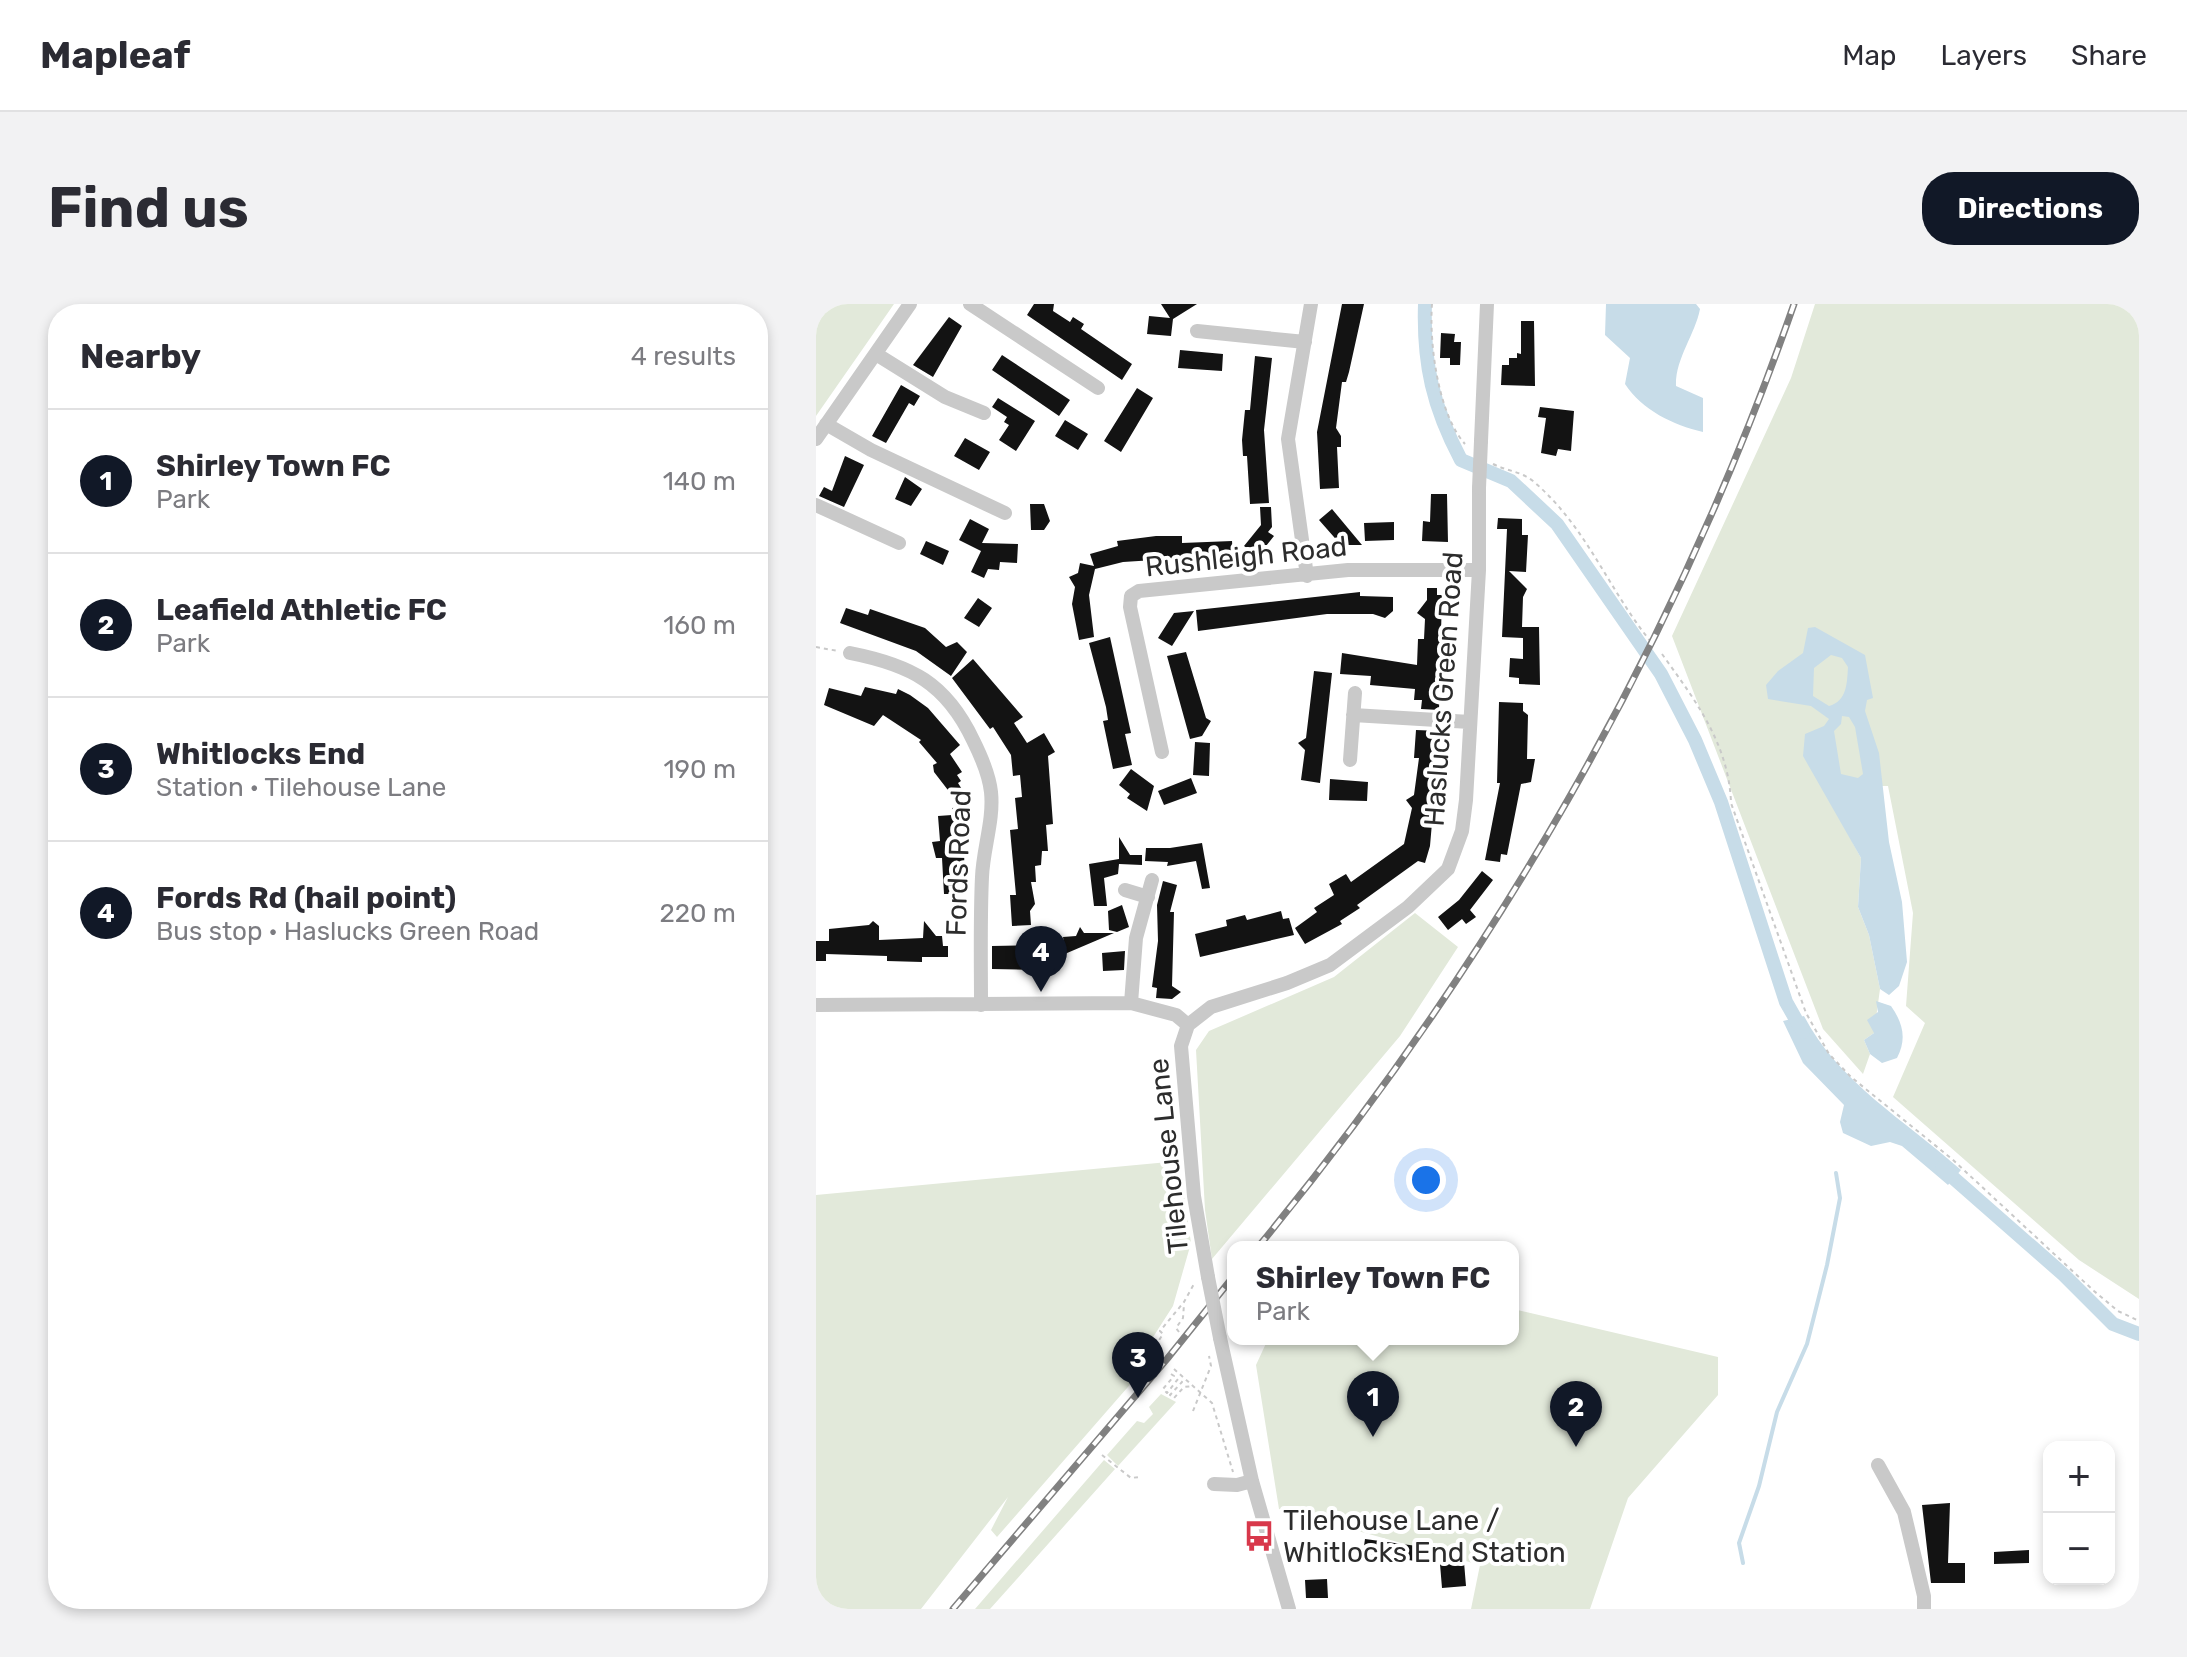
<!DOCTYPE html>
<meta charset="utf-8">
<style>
:root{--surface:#fff;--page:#f2f2f3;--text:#2b2b33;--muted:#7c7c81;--line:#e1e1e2;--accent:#111827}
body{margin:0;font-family:Rubik,sans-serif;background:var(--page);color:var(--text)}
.controls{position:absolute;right:24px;bottom:24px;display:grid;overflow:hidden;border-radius:16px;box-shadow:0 4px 12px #0003}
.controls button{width:72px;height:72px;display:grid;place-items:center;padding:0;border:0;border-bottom:2px solid var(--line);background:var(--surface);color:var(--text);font:40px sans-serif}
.you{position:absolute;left:610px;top:876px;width:28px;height:28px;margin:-20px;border:6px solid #fff;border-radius:50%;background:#1a73e8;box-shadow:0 0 0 12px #1a73e833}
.badge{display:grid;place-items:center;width:52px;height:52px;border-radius:50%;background:var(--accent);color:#fff;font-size:26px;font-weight:700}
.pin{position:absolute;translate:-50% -66px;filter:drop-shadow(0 2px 4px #0008)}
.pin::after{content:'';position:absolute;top:42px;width:28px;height:24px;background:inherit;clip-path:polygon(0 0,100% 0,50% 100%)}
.popup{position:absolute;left:411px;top:937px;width:292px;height:104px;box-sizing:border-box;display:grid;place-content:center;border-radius:16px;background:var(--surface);filter:drop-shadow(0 2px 6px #0005);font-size:26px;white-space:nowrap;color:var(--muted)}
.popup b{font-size:30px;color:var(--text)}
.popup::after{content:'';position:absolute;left:50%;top:100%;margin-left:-16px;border:16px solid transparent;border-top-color:var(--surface)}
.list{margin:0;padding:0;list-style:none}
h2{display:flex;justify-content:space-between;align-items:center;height:104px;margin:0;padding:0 32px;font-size:34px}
h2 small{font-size:26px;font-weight:400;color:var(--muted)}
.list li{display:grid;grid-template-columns:52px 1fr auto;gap:24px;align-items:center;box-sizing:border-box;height:144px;padding:0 32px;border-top:2px solid var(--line)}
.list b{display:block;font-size:30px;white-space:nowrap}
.list p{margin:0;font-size:26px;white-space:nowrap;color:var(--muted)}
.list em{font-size:26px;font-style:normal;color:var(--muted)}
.map{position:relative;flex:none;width:1323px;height:1305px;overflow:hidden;border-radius:32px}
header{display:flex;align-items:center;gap:48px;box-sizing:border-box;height:112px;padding:0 40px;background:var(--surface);border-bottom:2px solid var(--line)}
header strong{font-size:38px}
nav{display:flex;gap:44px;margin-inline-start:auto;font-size:28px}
.intro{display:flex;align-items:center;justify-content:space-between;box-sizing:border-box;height:192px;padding:0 48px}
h1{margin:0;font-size:56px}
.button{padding:20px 36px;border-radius:32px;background:var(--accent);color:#fff;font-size:28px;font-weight:700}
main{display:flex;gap:48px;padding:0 48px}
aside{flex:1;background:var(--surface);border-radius:32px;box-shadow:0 4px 12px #0003}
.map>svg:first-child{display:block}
.green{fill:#e2e9da}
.water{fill:#c7dce8;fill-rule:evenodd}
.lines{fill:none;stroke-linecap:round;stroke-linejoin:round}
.stream{stroke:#c7dce8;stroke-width:4}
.canal{stroke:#c7dce8;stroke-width:14}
.building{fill:#131313}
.path{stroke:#c9c9c9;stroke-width:2;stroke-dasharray:4 4;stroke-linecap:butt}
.minor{stroke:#c9c9c9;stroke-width:14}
.rail-casing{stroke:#818181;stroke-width:7}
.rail{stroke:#fff;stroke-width:4;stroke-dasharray:12;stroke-linecap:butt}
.minor-bridge{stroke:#c9c9c9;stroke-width:14}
.labels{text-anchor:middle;stroke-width:8;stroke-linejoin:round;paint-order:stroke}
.street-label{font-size:28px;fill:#2c2c2c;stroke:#fff}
.poi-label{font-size:28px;fill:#2c2c2c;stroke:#fff;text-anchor:start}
</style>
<header>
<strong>Mapleaf</strong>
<nav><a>Map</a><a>Layers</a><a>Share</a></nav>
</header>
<div class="intro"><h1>Find us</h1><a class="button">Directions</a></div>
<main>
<aside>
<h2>Nearby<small>4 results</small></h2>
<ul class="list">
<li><span class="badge">1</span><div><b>Shirley Town FC</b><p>Park</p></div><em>140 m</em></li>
<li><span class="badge">2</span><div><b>Leafield Athletic FC</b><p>Park</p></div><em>160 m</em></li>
<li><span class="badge">3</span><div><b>Whitlocks End</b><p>Station · Tilehouse Lane</p></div><em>190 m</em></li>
<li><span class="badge">4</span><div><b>Fords Rd (hail point)</b><p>Bus stop · Haslucks Green Road</p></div><em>220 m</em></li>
</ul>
</aside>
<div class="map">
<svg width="1323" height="1305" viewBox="0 0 1323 1305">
<rect width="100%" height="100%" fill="#fff"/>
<!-- green -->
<path class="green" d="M0 0H78L0 112Z
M999 0H1323V995L1263 956 1077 793 1109 719 1090 702 1097 609 1072 482H1006L1045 554 1042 603 1053 631 1064 685 1058 729 1048 736 1054 750 1047 770 1007 725 856 332 975 74Z
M599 609 642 643 584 732 396 955 389 906 380 746 393 727 518 673Z
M363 857 375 939 357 1002 314 1069 318 1076 181 1233 175 1226 192 1193 105 1305H0V891Z
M697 1005 902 1053V1091L812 1194 774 1305H655L664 1261 463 1205 440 1061 452 1035H697Z
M345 1090 360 1098 302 1162 291 1151 321 1117 328 1119 337 1110 333 1103Z
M288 1156 299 1165 174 1305H159Z"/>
<!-- water -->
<path class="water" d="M790 0H880L884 5C879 31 859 55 860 82L887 94V128C857 121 826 106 809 80L814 54 789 31Z
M999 323 1049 351 1057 394 1051 396 1049 407 1063 449 1073 538 1086 598 1091 658 1083 682 1073 691 1064 685 1053 631 1042 603 1045 554 987 452 989 430 1008 422 1013 415 995 402 952 395 950 381 962 367 987 349 992 324ZM1015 351 1026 354 1032 363C1031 379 1031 397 1013 402L997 392 998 364ZM1026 412 1033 413 1039 423 1047 470 1042 474 1025 470 1018 427 1025 420Z
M1060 697 1075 702C1087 719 1091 735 1081 754L1066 759 1054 750 1048 736 1058 729 1051 716 1062 708Z
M988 712C1022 778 1090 817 1145 866L1132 881 1086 842 1074 838 1055 842 1027 829 1024 818 1028 801 987 759 967 717Z"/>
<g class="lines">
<!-- stream -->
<path class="stream" d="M927 1259 923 1239 943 1182 961 1108 991 1040 1011 961 1024 894 1020 869"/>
<!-- canal -->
<path class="canal" d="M609 0C607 60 617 103 645 156L695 177 741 220 845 370 879 436 905 498 970 698 987 728
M1126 864 1248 971 1297 1020 1323 1030"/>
</g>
<!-- building -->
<path class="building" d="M218 0H238L237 7 254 18 257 13 268 20 265 25 316 60 306 76 211 11Z
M345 0H381L357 15 355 32 331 30 333 12 354 14Z
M526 0H548L533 68 530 78H526L520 124 525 132V143H521L523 184 504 185 501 128Z
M133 13 146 22 117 73 97 61Z
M705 17H718L719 82 685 81 686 61H693V54H701V49L705 50Z
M625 29 639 30 638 38H645L644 61H634V54H624Z
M364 46 407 50 406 67 362 64Z
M186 51 254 96 243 112 176 66Z
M439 52 456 54 448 126 453 199 434 200 431 152H427L426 136 429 106H434Z
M85 81 104 92 98 102 93 99 70 139 56 132Z
M321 84 337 94 305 148 288 137Z
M182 94 219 117 200 147 183 136 193 121 188 118 191 113 176 103Z
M724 103 758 107 755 147 742 145 740 152 725 149 730 114 722 113Z
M249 116 272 130 262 146 239 132Z
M149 134 174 148 163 166 138 152Z
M29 152 48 161 28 203 3 192 8 183 16 187Z
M89 173 106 185 95 202 79 195Z
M615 190H631L632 238 606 237 607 217 614 218Z
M214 200H228L234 217 228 226H215Z
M444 203H455L456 223 452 228 458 232 442 252 428 242 445 221Z
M516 205 546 241H525L503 216Z
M682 214 706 215V231H712L710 268 693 267 711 285 707 293 706 323H723L724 381 703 380V374L693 373 694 354 707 355V334L686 333 691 225H681Z
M154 215 173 225 166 239 202 240 201 259 184 258 183 266 172 265 168 274 155 268 165 247 143 236Z
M578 218V236L549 237 548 219Z
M340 232H366V239L416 237 417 251 307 258 279 265 273 291 278 333 263 336 256 300 259 283 253 273 262 269 264 259 278 262 274 250 302 242 301 237Z
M110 237 133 247 127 261 104 250Z
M611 284H621V291H626L623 406 605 405 606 396H598L599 385 554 381 555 372 524 370 526 349 601 361 602 335H608L609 315 601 309 611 296Z
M544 288V292L577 293V307L569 314 557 310H511L382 327 380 306Z
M162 294 176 304 163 323 148 314Z
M30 304 52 311 54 305 109 324 130 343 141 338 151 348 135 372 100 347 24 319Z
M378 307 356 342 342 334 358 309Z
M294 333 315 429 309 430 316 461 297 465 287 417 292 416 290 403 273 339Z
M370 348 390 414 395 417 386 432 374 435 351 352Z
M157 355 207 413 198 419 211 439 228 429 239 448 232 452 237 520 230 521 232 547H226L225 561 219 562 220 578H215L219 600 214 607 215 621 196 622 194 591H200L194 526 202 525 199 494 206 493 204 471 197 472 195 451 177 423 174 425 136 374Z
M498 367 516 369 504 479 485 476 489 446 482 439 490 434Z
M49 383 80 390 82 385 94 391 112 404 144 441 134 450 146 468 141 471 145 477 142 479 152 495 154 517 149 510 148 570H140L139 590H128L126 554H120L116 538 124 537 122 512 136 511V504L145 503 118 468 117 461 121 459 103 438 105 436 67 411 58 422 8 401 13 384 45 392Z
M683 398 707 399V407L712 411 711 455H719L715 478 705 480 691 551 685 550 684 558 669 556 684 479H681Z
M600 426 624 427 614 542 609 559 602 557 541 601 544 604 524 617 526 620 489 640 479 624 501 608 498 604 518 591 513 580 530 570 535 578 588 540 596 504 590 496 598 491 603 454H598Z
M379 438 394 439 393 472 377 471Z
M315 465 338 482 331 507 311 494 314 490 303 481Z
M375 474 381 489 348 501 342 487Z
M514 475 552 478 551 497 513 496Z
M303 533 314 551H326V561L303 560 302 570 288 574 291 602H278L273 560 303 555Z
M386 539 394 584 386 585 380 557 351 562 352 558 329 557 330 544H354Z
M666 567 677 576 654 606 660 613 650 620 646 615 632 626 622 613 643 596Z
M347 577 361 581 354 608H358L356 682 365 688 356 695 340 694 341 684 336 683 342 637 341 601Z
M306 601 313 623 301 628 293 626 292 607Z
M465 607 467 615 473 614 478 631 384 653 379 630 411 622 410 616 429 611 431 616Z
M57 617 63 622V636L107 634 108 617 120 632H126L127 642H132V653H106V658L71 657V652L10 650V657H0V637H13V625L53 621Z
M264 623 268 629H298L237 655 239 661 218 662 219 666 176 665V642L241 641 248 640 247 633 260 632Z
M309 647 308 666 287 667 286 649Z
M1134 1199 1132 1259H1149V1279H1115L1106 1201Z
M549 1235 601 1242 599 1257 547 1249Z
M1213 1246V1259L1178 1260V1248Z
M648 1258 650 1282 626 1284 624 1260Z
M511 1275 512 1294H490L489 1276Z"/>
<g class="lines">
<!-- path -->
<path class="path" d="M616 0C613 39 622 110 649 140
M677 160C691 167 704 167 717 177 771 223 792 285 835 338
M0 343 22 347
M846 350C879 396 913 440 915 499L990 709 1013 750 1035 773 1136 855 1278 987 1302 1007 1323 1017
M363 1028 360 1024 367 1014 368 1000
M358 1065 396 1099 417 1168
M355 1070 358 1072 347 1085 351 1089 362 1075 366 1078 354 1091 358 1094 368 1083 377 1082
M324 1075 320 1072 347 1030 344 1027 368 998 379 978
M377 1107 395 1062 393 1052
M286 1151 315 1174 323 1173"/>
<!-- minor -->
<path class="minor" d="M154 0 282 84
M381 27 489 38
M60 50 129 93 168 109
M10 120 55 146 189 209
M0 135 94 0
M665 137 671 0
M0 201 83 239
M491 272 472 135 495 0
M34 349C95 361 130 379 157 436 165 452 173 470 175 488 178 516 167 545 166 573 164 616 165 658 165 701
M537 411 654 418
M346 448 314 303 315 292 323 287 532 266H663
M534 456 539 389
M309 586 332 593
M315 699 320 634 336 576
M0 701 315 699 360 711 372 721
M392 973 378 892 365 742 372 721 395 703 471 679 514 661 592 603 632 565 646 527 650 496 663 266V184
M404 1034 436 1177 473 1305
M1062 1161 1088 1208 1108 1292V1305
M398 1180 421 1181 436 1177"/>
<defs>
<path id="rail" d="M442 943C674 662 858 345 978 0
M137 1305 351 1055 417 973"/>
</defs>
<!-- rail casing -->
<use href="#rail" class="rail-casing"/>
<!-- rail -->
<use href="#rail" class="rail"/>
<!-- minor-bridge -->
<path class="minor-bridge" d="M663 184 665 137
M392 973 404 1034"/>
</g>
<!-- icons -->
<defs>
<symbol id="bus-bare" viewBox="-9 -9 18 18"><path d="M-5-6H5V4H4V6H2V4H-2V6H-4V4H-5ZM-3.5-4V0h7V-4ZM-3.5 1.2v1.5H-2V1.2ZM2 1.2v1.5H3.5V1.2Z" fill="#d8384b" stroke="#fff" stroke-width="2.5" paint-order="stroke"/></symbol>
</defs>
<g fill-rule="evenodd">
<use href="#bus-bare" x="421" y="1210" width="44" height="44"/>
</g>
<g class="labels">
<!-- street labels -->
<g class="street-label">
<text transform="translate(430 252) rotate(-6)" y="10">Rushleigh Road</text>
<text transform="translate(627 385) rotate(-86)" y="10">Haslucks Green Road</text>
<text transform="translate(142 559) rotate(-88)" y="10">Fords Road</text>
<text transform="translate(352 852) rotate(-96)" y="10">Tilehouse Lane</text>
</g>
<!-- poi labels -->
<g class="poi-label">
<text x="467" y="1226">Tilehouse Lane /<tspan x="467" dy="32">Whitlocks End Station</tspan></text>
</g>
</g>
</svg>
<div class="controls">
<button>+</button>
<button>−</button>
</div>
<div class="you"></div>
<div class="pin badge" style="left:557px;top:1133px">1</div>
<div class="popup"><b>Shirley Town FC</b>Park</div>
<div class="pin badge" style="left:760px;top:1143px">2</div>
<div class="pin badge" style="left:322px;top:1094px">3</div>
<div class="pin badge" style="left:225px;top:688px">4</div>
</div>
</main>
